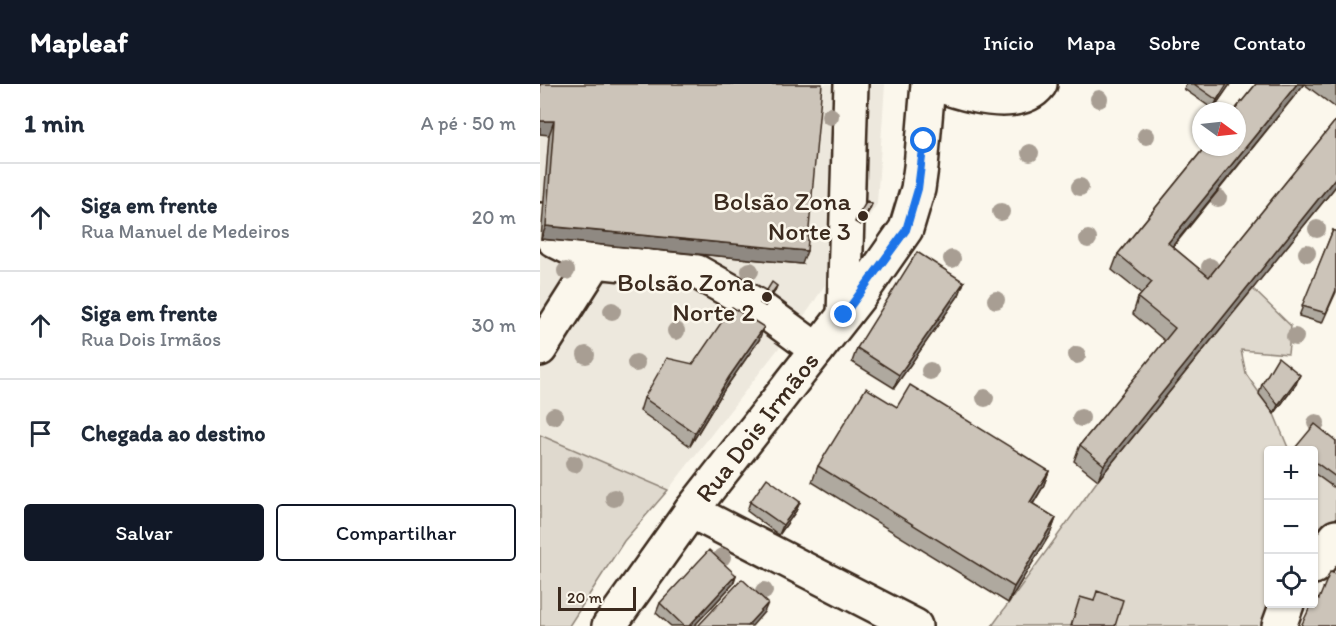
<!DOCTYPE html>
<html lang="pt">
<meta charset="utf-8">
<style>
:root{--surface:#fff;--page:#f2f2f3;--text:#1f2937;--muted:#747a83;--line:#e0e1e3;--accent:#111827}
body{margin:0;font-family:Itim,sans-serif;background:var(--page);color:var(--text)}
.controls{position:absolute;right:18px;bottom:18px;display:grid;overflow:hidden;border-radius:6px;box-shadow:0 2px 4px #0004}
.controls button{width:54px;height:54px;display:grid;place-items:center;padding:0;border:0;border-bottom:2px solid var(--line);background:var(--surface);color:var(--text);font:30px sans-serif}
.compass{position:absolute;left:652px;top:18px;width:54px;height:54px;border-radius:50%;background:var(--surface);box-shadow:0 2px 4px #0004;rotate:105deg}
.scale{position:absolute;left:18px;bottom:15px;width:78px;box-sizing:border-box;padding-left:6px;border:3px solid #3b2a1e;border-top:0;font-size:16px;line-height:21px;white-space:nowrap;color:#3b2a1e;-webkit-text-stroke:4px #fbf7ec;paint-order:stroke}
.stop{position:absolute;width:18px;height:18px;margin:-14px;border:4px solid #1a73e8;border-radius:50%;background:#fff}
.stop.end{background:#1a73e8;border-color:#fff;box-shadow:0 2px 6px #0008}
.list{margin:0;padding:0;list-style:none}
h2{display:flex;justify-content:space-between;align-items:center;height:78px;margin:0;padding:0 24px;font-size:26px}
h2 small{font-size:20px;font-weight:400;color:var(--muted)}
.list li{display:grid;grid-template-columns:39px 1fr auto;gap:18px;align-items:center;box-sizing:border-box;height:108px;padding:0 24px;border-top:2px solid var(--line)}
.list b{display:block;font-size:22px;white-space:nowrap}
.list p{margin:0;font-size:20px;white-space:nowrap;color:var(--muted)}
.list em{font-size:20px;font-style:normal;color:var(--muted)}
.actions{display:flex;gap:12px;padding:18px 24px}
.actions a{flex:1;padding:14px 0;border:2px solid var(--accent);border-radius:6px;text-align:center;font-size:21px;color:var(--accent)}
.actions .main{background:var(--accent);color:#fff}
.icon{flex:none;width:33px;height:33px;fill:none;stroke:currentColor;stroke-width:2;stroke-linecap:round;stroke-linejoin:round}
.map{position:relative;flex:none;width:796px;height:542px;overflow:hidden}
header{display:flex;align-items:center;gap:36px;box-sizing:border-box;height:84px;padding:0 30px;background:var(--accent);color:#fff}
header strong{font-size:28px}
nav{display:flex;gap:33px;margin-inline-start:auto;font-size:21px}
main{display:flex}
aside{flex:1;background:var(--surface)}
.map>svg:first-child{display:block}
.built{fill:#ede8dd}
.green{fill:#dfd9ce;stroke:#8d8276;stroke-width:1.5}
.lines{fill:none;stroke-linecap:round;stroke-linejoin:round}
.minor-casing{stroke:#3b2a1e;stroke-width:38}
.major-casing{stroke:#3b2a1e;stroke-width:38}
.minor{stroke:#fbf7ec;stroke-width:33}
.major{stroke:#fbf7ec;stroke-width:33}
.tree{fill:#a89e93}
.wall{fill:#afa99f;stroke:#3b2a1e;stroke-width:1.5}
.shaded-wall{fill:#8f8982;stroke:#3b2a1e;stroke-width:1.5}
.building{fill:#ccc4b9;stroke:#3b2a1e;stroke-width:1.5}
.route{stroke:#1a73e8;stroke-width:8}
.poi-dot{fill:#3b2a1e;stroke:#fbf7ec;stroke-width:2}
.labels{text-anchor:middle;stroke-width:5;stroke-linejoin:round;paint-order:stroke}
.poi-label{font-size:26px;fill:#3b2a1e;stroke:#fbf7ec;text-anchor:end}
.street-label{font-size:26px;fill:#3b2a1e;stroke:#fbf7ec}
</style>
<header>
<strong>Mapleaf</strong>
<nav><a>Início</a><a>Mapa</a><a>Sobre</a><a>Contato</a></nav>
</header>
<main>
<aside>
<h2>1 min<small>A pé · 50 m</small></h2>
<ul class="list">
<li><svg class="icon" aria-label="ahead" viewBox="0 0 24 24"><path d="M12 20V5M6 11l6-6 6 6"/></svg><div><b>Siga em frente</b><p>Rua Manuel de Medeiros</p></div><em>20 m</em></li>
<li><svg class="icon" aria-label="ahead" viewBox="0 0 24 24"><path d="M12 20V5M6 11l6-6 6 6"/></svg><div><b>Siga em frente</b><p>Rua Dois Irmãos</p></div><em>30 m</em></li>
<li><svg class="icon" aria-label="arrive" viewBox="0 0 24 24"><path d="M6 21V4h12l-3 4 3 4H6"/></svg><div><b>Chegada ao destino</b></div></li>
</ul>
<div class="actions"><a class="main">Salvar</a><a>Compartilhar</a></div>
</aside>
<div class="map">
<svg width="796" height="542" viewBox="0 0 796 542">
<rect width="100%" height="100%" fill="#fbf7ec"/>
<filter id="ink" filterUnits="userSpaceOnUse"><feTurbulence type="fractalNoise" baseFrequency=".0167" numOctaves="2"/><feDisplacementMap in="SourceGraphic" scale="12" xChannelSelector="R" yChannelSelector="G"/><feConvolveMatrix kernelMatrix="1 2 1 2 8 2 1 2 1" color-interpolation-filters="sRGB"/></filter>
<g filter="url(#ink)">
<!-- built -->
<path class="built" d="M0 0H345L337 120 270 224 128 406 0 351Z"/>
<!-- green -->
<path class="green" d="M713 205 751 242 748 270 701 266 706 290 734 330 749 366H728V520H760L747 542H452L558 396Z
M0 351 128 406 84 457 29 542H0Z
M774 386 796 398V463L774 498Z"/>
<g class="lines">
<defs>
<path id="minor" d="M396 0C423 10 479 28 500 0
M0 136 14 156 56 177
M304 231 311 0
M0 265 56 177 157 188 216 221 277 266
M151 427 375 542
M774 483 796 453
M739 542 747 520"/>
<path id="major" d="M69 542 151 427 320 211 366 145 378 105 381 83 388 0"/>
</defs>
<!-- minor casing -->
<use href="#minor" class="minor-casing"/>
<!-- major casing -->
<use href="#major" class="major-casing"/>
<!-- minor -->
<use href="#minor" class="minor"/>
<!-- major -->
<use href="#major" class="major"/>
</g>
<!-- trees -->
<g class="tree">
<circle cx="559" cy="15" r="9"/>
<circle cx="290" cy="32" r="9"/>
<circle cx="606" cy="52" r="9"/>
<circle cx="490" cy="69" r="9"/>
<circle cx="540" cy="103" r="9"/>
<circle cx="678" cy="114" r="9"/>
<circle cx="461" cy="128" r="9"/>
<circle cx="777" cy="145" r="9"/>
<circle cx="548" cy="155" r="9"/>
<circle cx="767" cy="169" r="9"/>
<circle cx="412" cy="175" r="9"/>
<circle cx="670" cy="183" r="9"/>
<circle cx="26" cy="187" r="9"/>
<circle cx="210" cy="187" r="9"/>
<circle cx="456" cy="216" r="9"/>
<circle cx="72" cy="227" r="9"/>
<circle cx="136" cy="247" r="9"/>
<circle cx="755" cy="253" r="9"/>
<circle cx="46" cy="271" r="9"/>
<circle cx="537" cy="271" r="9"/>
<circle cx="96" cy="279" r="9"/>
<circle cx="390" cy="287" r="9"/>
<circle cx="445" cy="314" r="9"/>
<circle cx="14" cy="332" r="9"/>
<circle cx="541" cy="334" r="9"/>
<circle cx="776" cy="339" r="9"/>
<circle cx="34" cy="380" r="9"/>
<circle cx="74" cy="414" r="9"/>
<circle cx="182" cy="473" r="9"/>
<circle cx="224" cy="507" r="9"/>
</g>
<!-- wall -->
<path class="wall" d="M0 0 262 180 1 155 9 51Z
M646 0H690L673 25 644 5Z
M716 0H796V24L764 0 633 163 669 193 796 36V102L558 396 534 377 540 361 625 257 593 230 598 214 602 210 572 186 578 170Z
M330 125 320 141 315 138 317 133Z
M793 146 796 148V208L782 239 759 232Z
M424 198 419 211 354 304 312 278 317 264Z
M235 207 225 222 220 219 222 214Z
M219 256 184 306 150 362 100 327 104 314 153 280Z
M722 300H756L734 330 719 310Z
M357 323 509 387 503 403 493 420 516 434 510 450 468 519 272 398 278 382Z
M796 357V405L774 389V366H754L755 364Z
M210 418H260L256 427 239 451 207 427Z
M196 491 193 500 154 542H131L116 529 120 519Z"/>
<!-- shaded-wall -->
<path class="shaded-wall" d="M687 0H690L689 2 673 25 677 16Z
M757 0H764L622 175 628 159Z
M0 37H14L9 51 0 50Z
M796 93V102L558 396 564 381Z
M332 120 330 125 320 141 322 137Z
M6 142 267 167 262 180 1 155Z
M424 198 419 211 354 304 359 291Z
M237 202 235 207 225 222 226 217Z
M224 243 219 256 184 306 150 362 155 349 189 293Z
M760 291 756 300 734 330 738 321Z
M509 387 503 403 484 434 490 418Z
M260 418 256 427 239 451 243 441Z
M516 434 510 450 468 519 474 503Z
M196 491 193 500 154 542H149Z
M228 519 224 528 212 542H207Z"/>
<!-- building -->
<path class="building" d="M0 0H282L267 167 6 142 14 37H0Z
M654 0H687L677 16Z
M716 0H757L628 159 669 193 796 36V93L564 381 540 361 635 244 598 214 612 198 578 170 665 63H697V27H694Z
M327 117 332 120 322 137 317 133Z
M793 146 796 148V206L786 229 762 222Z
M377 168 424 198 359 291 317 264Z
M232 198 237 202 226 217 222 214Z
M192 223 224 243 189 293 155 349 104 314 127 274 153 280Z
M738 273 760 291 738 321 722 300Z
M370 301 509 387 490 418 516 434 474 503 278 382 326 304 357 323Z
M775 340 796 357V393L774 377V366H758L755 364Z
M227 394 260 418 243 441 210 418Z
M169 466 196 491 149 542H144L120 519Z
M790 488 796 490V521H795H796V542H761L772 519H774V516L775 513 779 515Z
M202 495 228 519 207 542H158Z
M557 507 583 516 575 542H531L540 513 554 517Z"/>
</g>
<g class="lines" filter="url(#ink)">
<!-- route -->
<path class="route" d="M304 231 366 146 378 105 384 57"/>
</g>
<!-- markers -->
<g class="poi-dot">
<circle cx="323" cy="132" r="6"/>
<circle cx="227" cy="213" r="6"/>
</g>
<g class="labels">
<!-- poi labels -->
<g class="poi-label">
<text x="311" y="126">Bolsão Zona<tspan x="311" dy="30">Norte 3</tspan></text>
<text x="215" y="207">Bolsão Zona<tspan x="215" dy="30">Norte 2</tspan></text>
</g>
<!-- street labels -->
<g class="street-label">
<text transform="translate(217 343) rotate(-52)" y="9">Rua Dois Irmãos</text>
</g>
</g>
</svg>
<div class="controls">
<button>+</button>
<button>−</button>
<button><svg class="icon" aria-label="locate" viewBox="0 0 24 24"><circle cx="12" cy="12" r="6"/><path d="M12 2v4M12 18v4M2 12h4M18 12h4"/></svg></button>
</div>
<svg class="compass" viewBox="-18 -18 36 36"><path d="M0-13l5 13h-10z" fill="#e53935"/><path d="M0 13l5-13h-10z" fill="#747a83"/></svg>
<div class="scale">20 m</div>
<div class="stop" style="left:384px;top:57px"></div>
<div class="stop end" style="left:304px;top:231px"></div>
</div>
</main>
